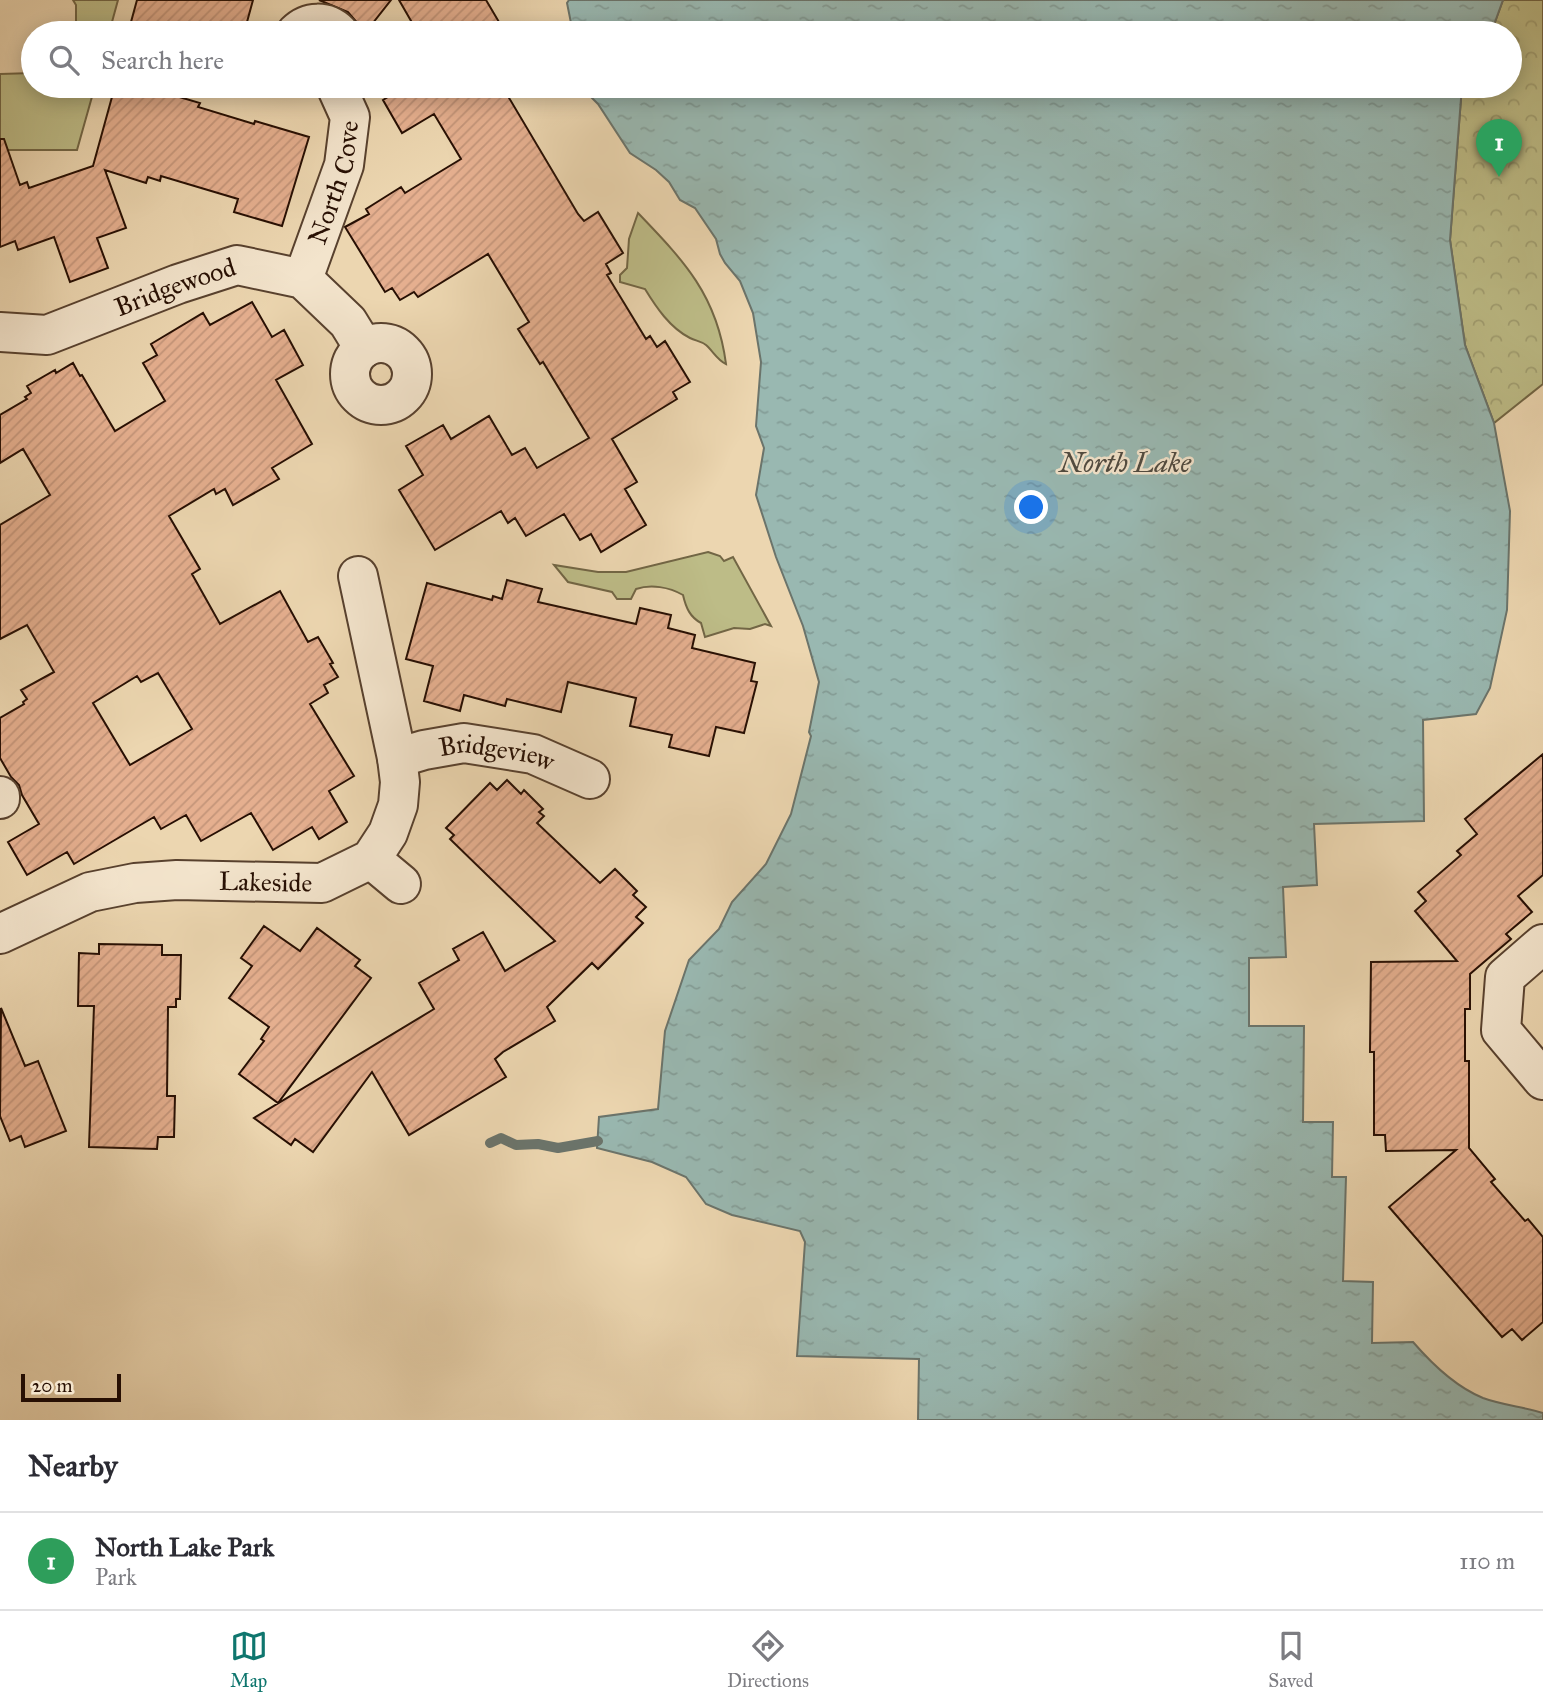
<!DOCTYPE html>
<style>
:root{--surface:#fff;--page:#f7f7f7;--text:#2b2b33;--muted:#7c7c81;--line:#e1e1e2;--accent:#0f766e}
body{margin:0;font-family:"IM FELL Great Primer",serif;background:var(--page);color:var(--text)}
.scale{position:absolute;left:21px;bottom:18px;width:100px;box-sizing:border-box;padding-left:7px;border:4px solid #270f03;border-top:0;font-size:19px;line-height:24px;white-space:nowrap;color:#270f03;-webkit-text-stroke:5px #f3e4cc;paint-order:stroke}
.you{position:absolute;left:1032px;top:508px;width:24px;height:24px;margin:-18px;border:5px solid #fff;border-radius:50%;background:#1a73e8;box-shadow:0 0 0 10px #1a73e833}
.badge{display:grid;place-items:center;width:46px;height:46px;border-radius:50%;background:var(--accent);color:#fff;font-size:23px;font-weight:700}
.pin{position:absolute;translate:-50% -58px;filter:drop-shadow(0 2px 4px #0008)}
.pin::after{content:'';position:absolute;top:37px;width:24px;height:21px;background:inherit;clip-path:polygon(0 0,100% 0,50% 100%)}
.list{margin:0;padding:0;list-style:none}
h2{display:flex;justify-content:space-between;align-items:center;height:91px;margin:0;padding:0 28px;font-size:30px}
h2 small{font-size:23px;font-weight:400;color:var(--muted)}
.list li{display:grid;grid-template-columns:46px 1fr auto;gap:21px;align-items:center;box-sizing:border-box;height:98px;padding:0 28px;border-top:2px solid var(--line)}
.list b{display:block;font-size:26px;white-space:nowrap}
.list p{margin:0;font-size:23px;white-space:nowrap;color:var(--muted)}
.list em{font-size:23px;font-style:normal;color:var(--muted)}
.icon{flex:none;width:38px;height:38px;fill:none;stroke:currentColor;stroke-width:2;stroke-linecap:round;stroke-linejoin:round}
.map{position:relative;flex:none;width:1543px;height:1420px;overflow:hidden}
.search{position:absolute;background:var(--surface);box-shadow:0 4px 18px #0003;left:21px;right:21px;top:21px;height:77px;display:flex;align-items:center;gap:18px;box-sizing:border-box;padding:0 24px;border-radius:38px;color:var(--muted);font-size:26px}
.sheet{height:189px;background:var(--surface)}
nav{display:flex;justify-content:space-around;align-items:center;box-sizing:border-box;height:98px;border-top:2px solid var(--line);background:var(--surface);font-size:19px;color:var(--muted)}
nav a{display:grid;justify-items:center;gap:4px}
nav .on{color:var(--accent)}
.map>svg:first-child{display:block}
.grass{fill:#bdbc87;stroke:#726645;stroke-width:2}
.park{fill:url(#park-crowns);stroke:#726645;stroke-width:2}
.water{fill:url(#water-ripples);stroke:#6b746b;stroke-width:2}
.lines{fill:none;stroke-linecap:round;stroke-linejoin:round}
.stream{stroke:#6b746b;stroke-width:10}
.building{fill:url(#building-hatch);stroke:#270f03;stroke-width:2;fill-rule:evenodd}
.street-casing{stroke:#58412e;stroke-width:42}
.street{stroke:#f3e4cc;stroke-width:38}
.labels{text-anchor:middle;stroke-width:5;stroke-linejoin:round;paint-order:stroke}
.street-label{font-size:26px;fill:#270f03;stroke:#f3e4cc}
.water-label{font-size:28px;font-style:italic;fill:#4f4a40;stroke:#f3e4cc}
</style>
<div class="map">
<svg width="1543" height="1420" viewBox="0 0 1543 1420">
<defs>
<pattern id="park-crowns" width="20" height="18" patternUnits="userSpaceOnUse" patternTransform="scale(1.75)"><rect width="20" height="18" fill="#bdbc87"/><path d="M2 6a3 3 0 1 1 6 0M12 15a3 3 0 1 1 6 0" fill="none" stroke="#a2a073"/></pattern>
<pattern id="water-ripples" width="26" height="14" patternUnits="userSpaceOnUse" patternTransform="scale(1.75)"><rect width="26" height="14" fill="#99b8b1"/><path d="M2 4q2-2 4 0t4 0M15 11q2-2 4 0t4 0" fill="none" stroke="#849d97"/></pattern>
<pattern id="building-hatch" width="6" height="6" patternUnits="userSpaceOnUse" patternTransform="scale(1.75)"><rect width="6" height="6" fill="#e5af8f"/><path d="M-1 1l2-2M0 6l6-6M5 7l2-2" fill="none" stroke="#c4957a"/></pattern>
</defs>
<rect width="100%" height="100%" fill="#ecd6b0"/>
<filter id="stains"><feTurbulence type="fractalNoise" baseFrequency=".00286" numOctaves="4"/><feColorMatrix values="0 0 0 0 .2 0 0 0 0 .09 0 0 0 0 .02 0 0 0 .5 -.17"/></filter>
<radialGradient id="worn" r=".72"><stop offset=".6" stop-color="#630" stop-opacity="0"/><stop offset="1" stop-color="#630" stop-opacity=".3"/></radialGradient>
<!-- grass -->
<path class="grass" d="M73 0H118L109 33H76V5Z
M33 73V86H95L77 150H0V74Z
M638 213C684 261 717 295 726 364 717 360 713 351 706 345 701 341 696 341 690 338 670 328 656 307 645 289L620 282V275L627 268 629 239Z
M708 552 720 556 724 561 733 557 771 626 765 624 750 629 734 628 705 637 701 623C690 617 686 608 683 595 669 587 651 584 636 589L631 599H617L612 592 568 582 554 565 598 572H626Z"/>
<!-- park -->
<path class="park" d="M1503 0H1543V384L1494 423 1465 345 1450 240 1462 86H1510V33H1491Z"/>
<!-- water -->
<path class="water" d="M569 0H1503L1491 33H573L567 3Z
M584 86H1462L1450 240 1465 345 1494 423 1510 511 1507 610 1490 688 1476 714 1423 720 1424 821 1314 824 1317 885 1283 887 1286 957 1249 958V1026H1304L1303 1122H1333L1332 1177H1346L1343 1281 1373 1282 1372 1343 1413 1342C1432 1364 1456 1387 1483 1398 1502 1405 1524 1407 1543 1413V1420H918L919 1359 797 1356 805 1242 800 1231 732 1215 706 1204 686 1177 652 1162 597 1148 599 1117 658 1109 665 1031 689 960 719 929 732 902 766 864 791 814 811 736 809 732 819 682 803 626 776 557 756 495 764 448 756 426 761 362 753 313 740 281 725 263 720 254 716 239 695 208 680 200 669 182 656 170 630 153 598 104 586 92Z"/>
<g class="lines">
<!-- stream -->
<path class="stream" d="M490 1143 501 1138 516 1145 538 1144 558 1148 598 1141"/>
</g>
<!-- building -->
<path class="building" d="M137 0H253L244 33H128Z
M319 0H391L365 33 360 30 359 25 348 12Z
M399 0H486L499 22 478 33H418Z
M115 86H161L177 91 176 96 200 103 198 107 254 124 255 121 309 137 282 226 234 212 238 199 161 176 160 181 148 177 146 183 105 170 126 228 97 238 108 268 70 282 54 237 18 250 15 241 0 247V139H4L20 185 27 182 29 188 93 166Z
M406 86H502L578 214 584 221 598 212 623 253 606 264 611 273 607 275 646 339 650 336 657 347 665 341 690 382 673 392 677 399 612 439 637 482 625 489 646 525 601 552 591 534 580 540 564 514 526 536 515 518 508 523 501 511 435 550 399 490 423 475 406 446 443 425 451 439 489 416 512 455 525 448 537 468 589 438 543 362 540 364 518 329 529 322 488 254 418 297 414 292 400 300 392 288 385 292 345 227 369 214 366 209 401 187 405 193 461 159 434 114 402 133 383 100Z
M252 302 272 337 284 330 303 365 276 380 312 444 272 468 279 479 233 505 225 489 216 494 214 489 169 516 200 569 192 574 220 624 280 591 308 642 318 637 333 663 330 664 338 677 324 685 328 693 310 704 354 776 329 791 347 822 319 839 312 827 273 850 251 813 201 841 186 815 161 829 154 817 74 864 67 852 27 875 8 842 39 824 22 795 19 785 11 777 0 758V718L24 704 23 702 27 699 21 690 54 672 27 625 0 639V525L50 495 23 449 0 463V415L27 399 25 397 31 393 27 386 55 370 56 373 73 363 80 376 82 375 115 431 165 401 143 363 157 355 151 344 203 313 210 325ZM158 673 192 729 130 765 93 703 137 676 141 682Z
M507 580 542 589 538 602 636 624 640 608 671 615 668 628 695 635 692 648 755 663 751 681 757 682 744 733 716 727 709 756 669 747 672 735 630 726 636 698 568 682 561 712 507 699 505 706 464 695 460 711 424 701 433 666 406 659 427 583 492 600 493 596 502 599Z
M1543 754V875L1518 896 1532 912 1506 934 1511 939 1470 974V1009H1465V1061H1469V1148L1495 1179 1491 1182 1525 1221 1528 1219 1543 1237V1322L1522 1340 1512 1329 1502 1337 1389 1207 1456 1150 1386 1151 1385 1135H1374V1052H1370L1371 962 1457 961 1415 911 1426 901 1418 892 1461 855 1457 851 1477 834 1465 819Z
M507 780 521 794 524 790 543 809 539 812 544 816 537 823 600 883 615 869 637 891 633 895 646 907 636 917 643 923 598 969 592 963 547 1007 555 1021 503 1052 495 1059 506 1077 409 1135 372 1072 313 1152 295 1139 291 1145 254 1118 434 1009 419 983 459 960 453 949 483 932 505 971 555 941 450 839 454 835 446 828 490 783 497 790Z
M264 926 300 951 317 928 360 960 355 966 371 978 278 1103 239 1074 264 1041 261 1039 269 1027 229 998 252 966 241 958Z
M99 944 162 945V955H181L180 999H176V1007H168L167 1096H175L174 1137H158L157 1149 89 1147 94 1006H78L79 953 99 954Z
M1 1008 25 1066 38 1061 66 1131 25 1147 21 1136 10 1141 0 1116Z"/>
<g class="lines">
<defs>
<g id="street">
<path d="M296 33C308 21 326 20 339 33"/>
<path id="s1" d="M303 279 344 165 350 117 336 86"/>
<path id="s2" d="M0 332 47 335 178 284 237 265 303 279 348 322 364 348"/>
<circle cx="381" cy="374" r="31"/>
<path id="s3" d="M397 758 424 750 464 743 533 754 590 779"/>
<path d="M0 796V799"/>
<path d="M371 859 401 884"/>
<path id="s4" d="M0 934 90 892 135 883 177 880 322 883 371 859 388 833 398 805 400 782 397 758 358 576"/>
<path d="M1543 944 1505 977 1501 1030 1543 1080"/>
</g>
</defs>
<!-- street casing -->
<use href="#street" class="street-casing"/>
<!-- street -->
<use href="#street" class="street"/>
</g>
<g class="labels">
<!-- street labels -->
<g class="street-label">
<text dy="9" stroke="none"><textPath href="#s1" startOffset="102">North Cove</textPath></text>
<text dy="9" stroke="none"><textPath href="#s2" startOffset="184">Bridgewood</textPath></text>
<text dy="9" stroke="none"><textPath href="#s3" startOffset="102">Bridgeview</textPath></text>
<text dy="9" stroke="none"><textPath href="#s4" startOffset="276">Lakeside</textPath></text>
</g>
<!-- water labels -->
<g class="water-label">
<text x="1125" y="472">North Lake</text>
</g>
</g>
<rect width="100%" height="100%" filter="url(#stains)"/>
<rect width="100%" height="100%" fill="url(#worn)"/>
</svg>
<div class="scale">20 m</div>
<div class="you"></div>
<div class="pin badge" style="left:1499px;top:177px;background:#2e9e5b">1</div>
<div class="search"><svg class="icon" aria-label="search" viewBox="0 0 24 24"><circle cx="10" cy="10" r="6"/><path d="M15 15l6 6"/></svg>Search here</div>
</div>
<section class="sheet">
<h2>Nearby<small></small></h2>
<ul class="list">
<li><span class="badge" style="background:#2e9e5b">1</span><div><b>North Lake Park</b><p>Park</p></div><em>110 m</em></li>
</ul>
</section>
<nav>
<a class="on"><svg class="icon" aria-label="map" viewBox="0 0 24 24"><path d="M3 6l6-2 6 2 6-2v14l-6 2-6-2-6 2zM9 4v14M15 6v14"/></svg>Map</a>
<a><svg class="icon" aria-label="directions" viewBox="0 0 24 24"><path d="M12 3l9 9-9 9-9-9zM9 14v-3h6M13 9l2 2-2 2"/></svg>Directions</a>
<a><svg class="icon" aria-label="saved" viewBox="0 0 24 24"><path d="M7 4h10v16l-5-4-5 4z"/></svg>Saved</a>
</nav>
